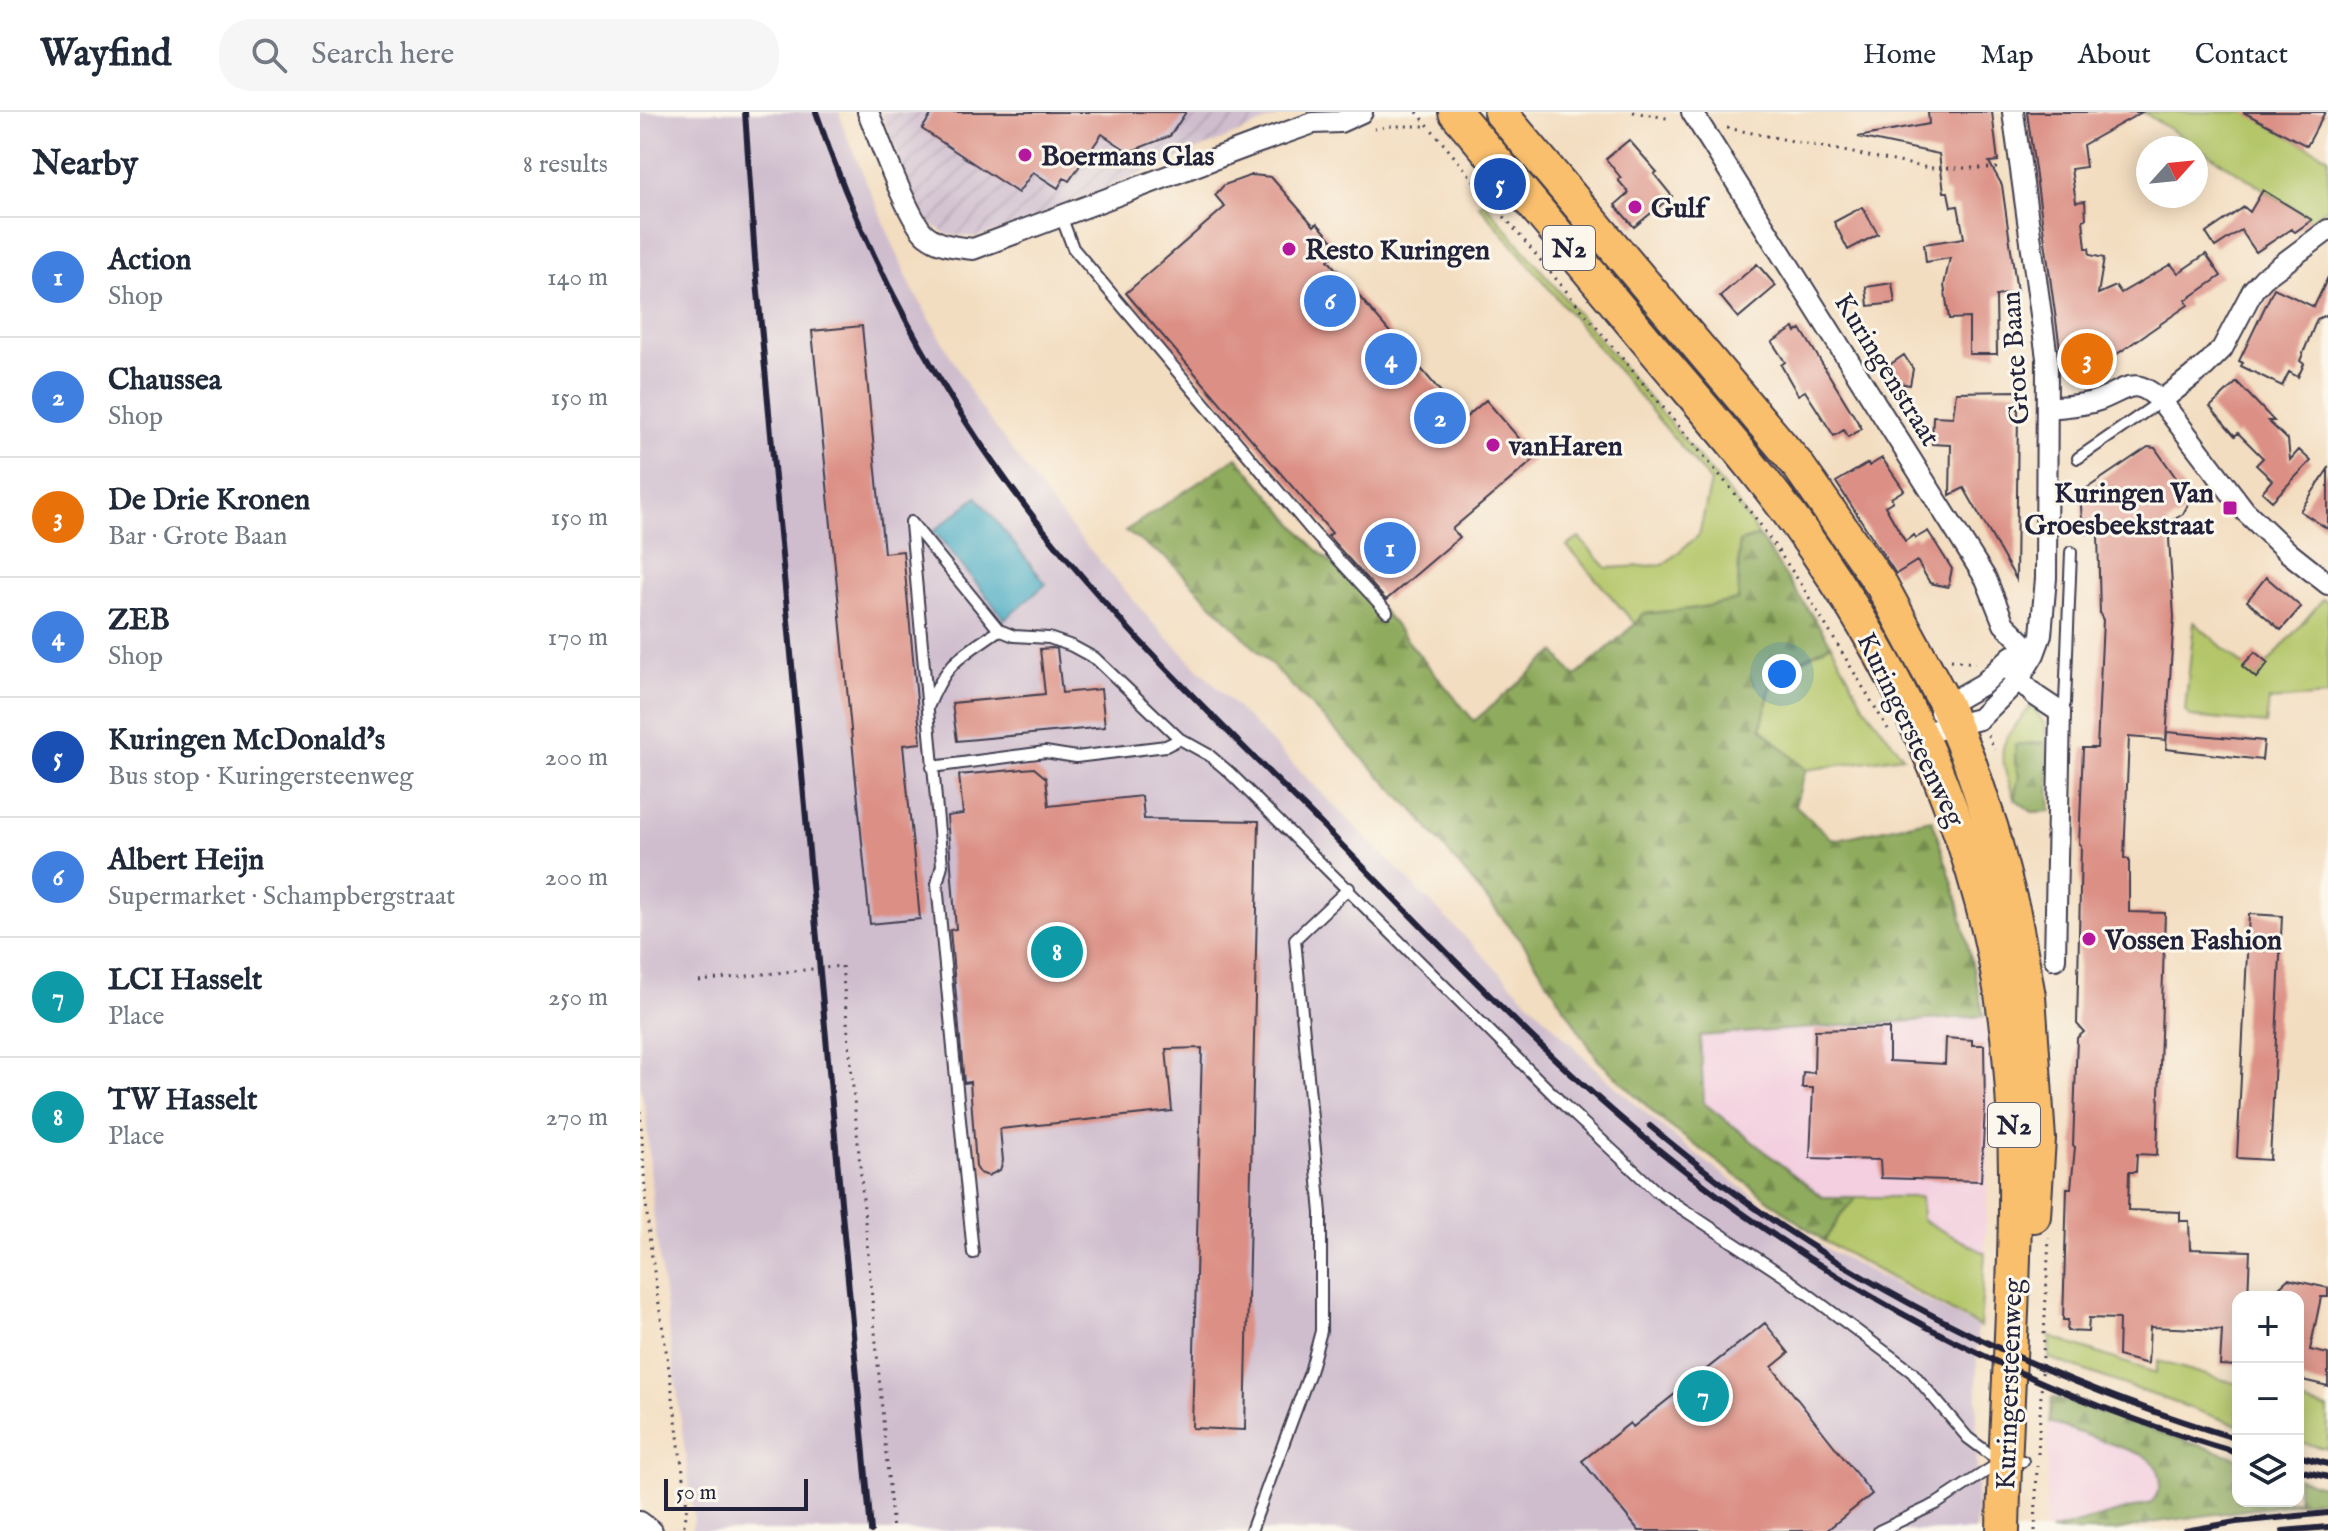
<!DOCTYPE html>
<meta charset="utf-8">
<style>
:root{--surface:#fff;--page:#f6f6f7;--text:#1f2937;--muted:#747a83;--line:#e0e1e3;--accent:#d93025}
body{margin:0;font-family:"IM FELL English",serif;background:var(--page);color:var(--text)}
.controls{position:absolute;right:24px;bottom:24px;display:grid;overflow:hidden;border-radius:16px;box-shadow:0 4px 20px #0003}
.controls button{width:72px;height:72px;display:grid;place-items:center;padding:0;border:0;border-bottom:2px solid var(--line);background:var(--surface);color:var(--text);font:40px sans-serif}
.compass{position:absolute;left:1496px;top:24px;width:72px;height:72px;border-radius:50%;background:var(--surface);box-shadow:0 4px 20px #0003;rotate:63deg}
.scale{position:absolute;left:24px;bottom:20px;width:144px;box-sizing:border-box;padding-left:8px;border:4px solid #22223b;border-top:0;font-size:22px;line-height:28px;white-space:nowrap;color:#22223b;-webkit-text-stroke:6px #fbf7ec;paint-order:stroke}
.you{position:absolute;left:1142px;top:562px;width:28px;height:28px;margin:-20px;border:6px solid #fff;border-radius:50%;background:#1a73e8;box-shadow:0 0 0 12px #1a73e833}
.badge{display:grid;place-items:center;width:52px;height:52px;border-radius:50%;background:var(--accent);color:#fff;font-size:26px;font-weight:700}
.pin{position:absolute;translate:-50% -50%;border:4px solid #fff;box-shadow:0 2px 8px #0006}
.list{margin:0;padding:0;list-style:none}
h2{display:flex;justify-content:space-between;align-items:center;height:104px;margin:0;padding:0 32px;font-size:34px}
h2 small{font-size:26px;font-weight:400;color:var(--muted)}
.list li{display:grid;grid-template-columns:52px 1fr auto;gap:24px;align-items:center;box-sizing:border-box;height:120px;padding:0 32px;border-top:2px solid var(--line)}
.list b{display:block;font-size:30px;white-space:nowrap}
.list p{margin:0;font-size:26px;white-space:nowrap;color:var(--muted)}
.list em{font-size:26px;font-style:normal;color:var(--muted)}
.icon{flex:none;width:44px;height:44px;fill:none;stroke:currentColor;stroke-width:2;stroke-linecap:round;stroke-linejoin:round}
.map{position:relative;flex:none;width:1688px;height:1419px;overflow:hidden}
header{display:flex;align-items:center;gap:48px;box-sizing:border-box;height:112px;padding:0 40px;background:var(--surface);border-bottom:2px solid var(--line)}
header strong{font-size:38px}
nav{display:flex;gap:44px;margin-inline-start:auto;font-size:28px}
.search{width:560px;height:72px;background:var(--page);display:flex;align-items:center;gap:20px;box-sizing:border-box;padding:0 28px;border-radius:32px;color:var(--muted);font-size:30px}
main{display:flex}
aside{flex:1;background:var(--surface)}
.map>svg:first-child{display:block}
.built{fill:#f3cfdf}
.industrial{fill:url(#industrial-furrows)}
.railway{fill:#cfbdce}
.green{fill:#b4c669;stroke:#6b7452;stroke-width:2}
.forest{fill:url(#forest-firs);stroke:#58664c;stroke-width:2}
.water{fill:#41a7c1;stroke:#32647e;stroke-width:2}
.building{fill:#dc9085}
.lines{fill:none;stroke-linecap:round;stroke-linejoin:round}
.service-casing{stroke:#413e4f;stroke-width:14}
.minor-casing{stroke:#413e4f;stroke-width:24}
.primary-casing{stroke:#413e4f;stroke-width:36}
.path{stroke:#413e4f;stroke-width:3;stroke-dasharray:2 6;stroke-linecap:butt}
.service{stroke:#fff;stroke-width:10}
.minor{stroke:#fff;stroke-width:20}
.primary{stroke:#f9bf6d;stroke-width:32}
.rail{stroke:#22223b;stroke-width:6}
.poi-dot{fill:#b5179e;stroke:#fbf7ec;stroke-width:3}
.labels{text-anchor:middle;stroke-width:6;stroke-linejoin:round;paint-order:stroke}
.shield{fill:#fbf7ec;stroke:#636270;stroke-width:2}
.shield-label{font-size:26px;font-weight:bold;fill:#22223b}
.poi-label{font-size:28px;font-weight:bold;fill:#22223b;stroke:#fbf7ec;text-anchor:start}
.street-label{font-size:28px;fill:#22223b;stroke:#fbf7ec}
</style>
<header>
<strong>Wayfind</strong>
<div class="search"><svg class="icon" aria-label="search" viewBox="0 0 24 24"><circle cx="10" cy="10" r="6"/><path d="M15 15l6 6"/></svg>Search here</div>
<nav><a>Home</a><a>Map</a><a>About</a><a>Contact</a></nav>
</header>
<main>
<aside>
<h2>Nearby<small>8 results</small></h2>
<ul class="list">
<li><span class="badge" style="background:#3f7fe0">1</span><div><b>Action</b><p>Shop</p></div><em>140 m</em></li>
<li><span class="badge" style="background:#3f7fe0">2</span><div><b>Chaussea</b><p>Shop</p></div><em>150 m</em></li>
<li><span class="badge" style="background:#e8710a">3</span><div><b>De Drie Kronen</b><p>Bar · Grote Baan</p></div><em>150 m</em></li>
<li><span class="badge" style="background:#3f7fe0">4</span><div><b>ZEB</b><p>Shop</p></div><em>170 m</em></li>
<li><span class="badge" style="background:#1a4fb4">5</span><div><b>Kuringen McDonald's</b><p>Bus stop · Kuringersteenweg</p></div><em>200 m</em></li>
<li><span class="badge" style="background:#3f7fe0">6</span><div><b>Albert Heijn</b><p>Supermarket · Schampbergstraat</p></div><em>200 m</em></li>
<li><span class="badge" style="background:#0f9aa8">7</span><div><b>LCI Hasselt</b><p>Place</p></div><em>250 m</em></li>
<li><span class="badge" style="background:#0f9aa8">8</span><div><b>TW Hasselt</b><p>Place</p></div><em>270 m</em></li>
</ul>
</aside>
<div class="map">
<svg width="1688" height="1419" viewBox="0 0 1688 1419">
<defs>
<pattern id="industrial-furrows" width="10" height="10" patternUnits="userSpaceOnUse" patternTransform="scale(2)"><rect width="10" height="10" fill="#cfbdce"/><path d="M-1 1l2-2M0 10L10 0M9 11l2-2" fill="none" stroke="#b1a2b2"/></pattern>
<pattern id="forest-firs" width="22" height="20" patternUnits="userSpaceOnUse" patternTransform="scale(2)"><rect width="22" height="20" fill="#8fab5d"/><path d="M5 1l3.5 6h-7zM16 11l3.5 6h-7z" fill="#748b4e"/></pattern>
</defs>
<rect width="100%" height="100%" fill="#fbf7ec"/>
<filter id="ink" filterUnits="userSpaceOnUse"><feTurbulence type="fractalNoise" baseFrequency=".0125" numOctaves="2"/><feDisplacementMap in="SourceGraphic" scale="16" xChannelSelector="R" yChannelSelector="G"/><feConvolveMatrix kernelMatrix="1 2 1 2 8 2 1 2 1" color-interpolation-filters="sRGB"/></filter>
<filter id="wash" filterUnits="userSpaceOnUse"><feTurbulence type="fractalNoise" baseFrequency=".006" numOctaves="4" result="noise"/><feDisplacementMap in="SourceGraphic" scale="32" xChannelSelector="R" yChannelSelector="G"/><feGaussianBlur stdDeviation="1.8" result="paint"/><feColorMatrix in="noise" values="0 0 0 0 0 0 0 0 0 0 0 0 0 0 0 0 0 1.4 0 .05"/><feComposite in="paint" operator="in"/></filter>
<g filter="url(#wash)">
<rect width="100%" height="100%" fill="#f3ddc0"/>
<!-- built -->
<path class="built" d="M1344 904 1351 951 1345 1141 1282 1108 1280 1085H1182L1064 991 1060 924Z
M1409 1310 1503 1343 1516 1350 1521 1360 1517 1384 1511 1391 1405 1419Z"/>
<!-- industrial -->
<path class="industrial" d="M241 0H649L367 117 336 125 308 123 287 109 271 78Z"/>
<!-- railway -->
<path class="railway" d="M0 0H199L205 20 271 174 336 289 415 397 513 511 959 960 1007 1002 1054 1041 1185 1136 1337 1215V1376L1335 1419H51L54 1407 14 1107 6 1003 0 971Z"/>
<!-- green -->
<path class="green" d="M1503 0H1605L1688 45V96L1672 108Z
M843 89 1097 391 1119 424 1099 430V488L995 512 927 434 939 426 967 456 1023 453 1059 423 1071 370 839 93Z
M1683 487 1688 490V584L1629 588 1626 612 1551 605 1545 599 1554 510 1616 565Z
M1191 532 1224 594 1263 644 1166 658 1121 617 1133 564Z
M1392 593 1405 613V631L1375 633V650L1379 664 1374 686C1356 633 1357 636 1392 593Z
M1217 1085H1281L1282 1108 1345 1141 1340 1215 1184 1129 1201 1103Z
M1410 1225 1516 1261 1518 1249 1598 1272V1313L1409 1246Z
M1658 1289 1688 1297V1337L1658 1330Z"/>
<!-- forest -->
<path class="forest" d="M597 345 672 433 743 499 834 609 915 540 935 565 995 512 1002 502 1057 496 1098 488 1099 430 1119 424 1191 532 1133 564 1121 616 1166 658 1155 693 1193 728 1292 707 1317 785 1344 904 1060 924 1064 991 1182 1085H1217L1201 1103 1184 1129 1024 1010 958 948 883 831 774 699 529 448 485 419Z
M1401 630 1405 631 1407 640 1411 699 1392 700 1374 686 1379 664 1375 650V633Z
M1412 1285 1598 1346V1389H1658V1366L1687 1376 1686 1387 1518 1410 1476 1419H1410L1511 1391C1526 1373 1523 1355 1503 1343L1409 1310Z"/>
<!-- water -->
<path class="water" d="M337 385 406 472 365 507 294 419Z"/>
<g id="blocks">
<!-- building -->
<path class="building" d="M293 0H546L530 24 489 40 462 22 429 69 424 66 418 76 393 60 378 81 282 17Z
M1288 0H1352L1358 49 1349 50 1362 73 1377 180 1356 184 1357 242H1329V206L1309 207 1304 173 1310 146 1286 150 1284 132 1324 126 1318 94 1311 95 1308 80H1304L1299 42 1218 25 1289 12Z
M1387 0H1502L1443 33 1446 55 1431 57 1436 90 1445 89 1446 107 1443 108 1446 136H1449L1450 143 1464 146 1458 182 1476 174 1481 181 1531 152 1538 161 1566 142 1581 164 1546 188 1548 193 1464 251 1427 255V250L1422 251Z
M1603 0H1685L1667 34Z
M989 28 1017 60 1014 62 1032 84 994 115 975 93 989 81 978 68 981 66 966 47Z
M612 63 631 65 674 114 677 111 700 137 688 148 824 307 846 288 896 346 812 417 820 425 746 488 688 424 692 421 486 181 585 95 575 83 584 73Z
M1623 78 1672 108 1655 120 1651 117 1616 140 1601 118 1575 135 1566 121 1604 95 1610 100Z
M1222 95 1238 122 1208 138 1194 110Z
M1117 152 1136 174 1098 206 1080 184Z
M1688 165V202L1677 207 1660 249 1664 252 1658 265 1649 260 1642 274 1601 254 1603 251 1599 249 1634 176 1674 195Z
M1252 171 1255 191 1228 194 1226 175Z
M222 214 244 441 263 439 281 631 263 633 280 807 230 812 172 219Z
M1154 216 1156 220 1161 217 1222 317 1208 325 1204 318 1194 324 1165 279 1158 283 1141 253 1145 250 1132 230Z
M1264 243 1273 257 1270 273 1254 270 1245 256Z
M1597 270 1634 309H1628L1648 328 1650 348 1659 338 1671 349 1632 389 1622 380 1632 368 1616 353 1623 346 1598 321 1595 324 1570 295Z
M1377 279 1378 299 1376 467 1324 376 1310 383 1311 333 1292 332 1293 304 1313 305 1316 280Z
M1508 335 1515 336 1551 387 1543 402 1528 411 1534 505 1526 628 1489 625 1484 746 1489 747V800L1525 801 1517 1043 1497 1042 1496 1060H1489L1488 1098 1540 1100V1109H1549L1550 1137 1610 1139 1608 1185H1598V1254L1580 1253 1582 1218 1510 1215 1508 1252 1478 1244 1479 1207 1449 1206 1448 1220 1427 1219 1428 1208H1423L1427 1076H1431L1435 1035 1433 1033 1437 926 1444 920 1437 912 1441 733 1439 732 1443 636H1457L1463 508 1460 502 1458 421 1443 422 1440 381Z
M1242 346 1264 378 1251 386 1253 389 1245 394 1265 429 1274 423 1276 426 1288 419 1312 457 1308 475 1290 471 1277 449 1256 462 1196 370 1228 351 1229 354Z
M1688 357V417L1660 399Z
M1626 465 1661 495 1641 518 1607 489Z
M412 536 417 537 422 581 461 577 465 615 317 629 312 591 405 582 400 537Z
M1615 540 1628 551 1616 566 1602 554Z
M1527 620 1624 629 1622 648 1526 637Z
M394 656 406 666 409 694 502 684 504 707 619 709 605 1318 552 1316 562 936 526 937 532 999 360 1017 363 1049 360 1058 348 1064 340 1061 336 1055 330 970 324 971 310 818 316 817 307 704 323 702 319 663Z
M1609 802 1642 804 1630 1048 1597 1046Z
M1249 916V949L1305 952 1306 926 1332 928V933H1344L1345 996 1341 1069 1241 1066 1240 1048 1170 1046 1173 976H1162L1163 960 1174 961 1175 918Z
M1648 1167 1688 1176V1185H1681L1670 1238 1688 1242V1274L1658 1267V1185H1628Z
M1125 1211 1149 1241 1132 1255 1232 1382 1186 1419H999L942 1349 990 1311 993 1315Z"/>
</g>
</g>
<g filter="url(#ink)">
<use href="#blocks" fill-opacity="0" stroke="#413e4f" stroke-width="2"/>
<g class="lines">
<defs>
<path id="service" d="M421 104 433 136 672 419 747 500
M1438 346 1521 289
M271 410 359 518 374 524 409 526 432 534 456 547 540 627 569 643 589 660 925 994 1017 1080 1144 1164 1272 1260 1328 1326 1351 1343 1364 1348 1383 1349
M271 412 302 753 297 772 333 1141
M289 593C308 548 320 545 359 518
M1420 600 1425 591 1431 440
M292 655 405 640 436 645 526 634 540 627
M611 1419 670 1260 681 1219V1101L655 827 709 776
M1239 1419 1296 1392 1359 1351"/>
<path id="minor" d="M228 0C238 24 269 110 286 123 300 134 316 135 333 137L614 32 673 11 700 10 722 0
M1052 0 1346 467 1364 512 1394 542
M1521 289 1565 254 1582 237 1613 178 1624 166 1688 118
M1408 296C1425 294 1443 294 1459 288 1488 277 1494 263 1521 289L1605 399 1649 441 1688 472
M1364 553 1396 584 1420 600 1415 847
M1300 600 1306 593 1343 572 1372 544
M1280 622 1339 607 1379 567 1394 542 1401 523 1406 466 1407 246 1373 0
M0 1410 12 1419"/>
<path id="primary" d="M815 0C879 75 942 151 1005 227 1063 296 1124 364 1175 438 1275 582 1346 749 1367 924 1386 1085 1366 1257 1363 1419
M860 0 1157 352 1242 474 1306 593 1330 651 1352 717 1374 801 1389 884 1399 1027 1394 1104"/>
</defs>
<!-- service casing -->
<use href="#service" class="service-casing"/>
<!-- minor casing -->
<use href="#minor" class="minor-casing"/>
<!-- primary casing -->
<use href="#primary" class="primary-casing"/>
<!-- path -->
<path class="path" d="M777 0 1117 408 1161 472 1248 617
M993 0 1032 7
M1087 16 1289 56H1360
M734 17 751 14H786
M1311 548 1335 551
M1348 623 1354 638
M59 869 202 854 253 1419
M0 999C4 1050 5 1102 13 1152 22 1215 33 1277 40 1341 43 1360 52 1404 41 1419
M1398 1342 1409 1126
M1395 1419 1397 1354"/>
<!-- service -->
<use href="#service" class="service"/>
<!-- minor -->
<use href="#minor" class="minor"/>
<!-- primary -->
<use href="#primary" class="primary"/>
<!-- rail -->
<path class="rail" d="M105 0 115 147 231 1419
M176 0C225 145 301 286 395 407 482 519 586 617 686 717 804 836 918 962 1052 1064 1216 1190 1400 1283 1598 1341
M1010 1014C1052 1049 1095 1083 1141 1114 1282 1208 1436 1278 1598 1327
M1658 1344 1688 1352
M1658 1358 1688 1365
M1545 1419 1596 1410 1688 1401
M1643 1419 1688 1415"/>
</g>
</g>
<!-- markers -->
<g class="poi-dot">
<circle cx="385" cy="43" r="8"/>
<circle cx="995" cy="95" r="8"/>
<circle cx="649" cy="137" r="8"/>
<circle cx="853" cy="333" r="8"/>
<rect x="1582" y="388" width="16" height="16" rx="4"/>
<circle cx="1449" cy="827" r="8"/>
</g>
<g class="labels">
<!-- shield labels -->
<g class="shield">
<rect x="903" y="114" width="52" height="44" rx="6"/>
<rect x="1348" y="991" width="52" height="44" rx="6"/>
</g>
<g class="shield-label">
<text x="929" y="145">N2</text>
<text x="1374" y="1022">N2</text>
</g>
<!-- poi labels -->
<g class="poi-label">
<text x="401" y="53">Boermans Glas</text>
<text x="1011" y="105">Gulf</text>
<text x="665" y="147">Resto Kuringen</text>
<text x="869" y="343">vanHaren</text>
<text x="1574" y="390" text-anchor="end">Kuringen Van<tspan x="1574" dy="32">Groesbeekstraat</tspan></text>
<text x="1465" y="837">Vossen Fashion</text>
</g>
<!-- street labels -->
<g class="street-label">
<text transform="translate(1374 246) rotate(-94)" y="10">Grote Baan</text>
<text transform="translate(1248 257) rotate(58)" y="10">Kuringenstraat</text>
<text transform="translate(1272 617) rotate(64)" y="10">Kuringersteenweg</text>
<text transform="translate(1368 1272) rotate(-88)" y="10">Kuringersteenweg</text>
</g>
</g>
</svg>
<div class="controls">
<button>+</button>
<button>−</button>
<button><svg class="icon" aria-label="layers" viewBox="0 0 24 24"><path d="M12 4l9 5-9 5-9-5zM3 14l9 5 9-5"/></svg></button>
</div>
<svg class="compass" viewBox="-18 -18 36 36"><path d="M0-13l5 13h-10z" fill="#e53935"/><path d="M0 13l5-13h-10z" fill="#747a83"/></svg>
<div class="scale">50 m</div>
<div class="you"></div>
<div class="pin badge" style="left:750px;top:436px;background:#3f7fe0">1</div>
<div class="pin badge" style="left:800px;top:306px;background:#3f7fe0">2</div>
<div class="pin badge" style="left:1447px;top:247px;background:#e8710a">3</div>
<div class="pin badge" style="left:751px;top:247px;background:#3f7fe0">4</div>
<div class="pin badge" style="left:860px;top:72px;background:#1a4fb4">5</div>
<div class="pin badge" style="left:690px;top:189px;background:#3f7fe0">6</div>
<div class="pin badge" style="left:1063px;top:1284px;background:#0f9aa8">7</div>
<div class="pin badge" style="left:417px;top:840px;background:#0f9aa8">8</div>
</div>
</main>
